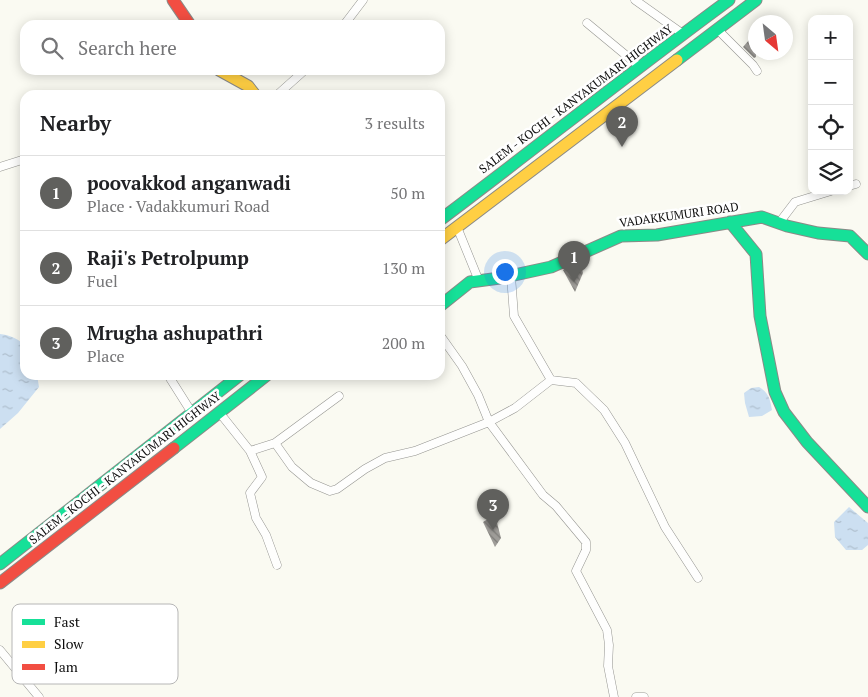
<!DOCTYPE html>
<meta charset="utf-8">
<style>
:root{--surface:#fff;--page:#f6f6f6;--text:#202124;--muted:#757577;--line:#e0e0e0;--accent:#60605d}
body{margin:0;font-family:"PT Serif",serif;background:var(--page);color:var(--text)}
.controls{position:absolute;right:15px;top:15px;display:grid;overflow:hidden;border-radius:10px;box-shadow:0 2px 12px #0003}
.controls button{width:45px;height:45px;display:grid;place-items:center;padding:0;border:0;border-bottom:1px solid var(--line);background:var(--surface);color:var(--text);font:25px sans-serif}
.compass{position:absolute;left:748px;top:15px;width:45px;height:45px;border-radius:50%;background:var(--surface);box-shadow:0 2px 12px #0003;rotate:151deg}
.you{position:absolute;left:504px;top:271px;width:18px;height:18px;margin:-12px;border:4px solid #fff;border-radius:50%;background:#1a73e8;box-shadow:0 0 0 8px #1a73e833}
.badge{display:grid;place-items:center;width:32px;height:32px;border-radius:50%;background:var(--accent);color:#fff;font-size:16px;font-weight:700}
.pin{position:absolute;translate:-50% -41px;filter:drop-shadow(0 1px 2px #0008)}
.pin::after{content:'';position:absolute;top:26px;width:18px;height:15px;background:inherit;clip-path:polygon(0 0,100% 0,50% 100%)}
.list{margin:0;padding:0;list-style:none}
h2{display:flex;justify-content:space-between;align-items:center;height:65px;margin:0;padding:0 20px;font-size:21px}
h2 small{font-size:16px;font-weight:400;color:var(--muted)}
.list li{display:grid;grid-template-columns:32px 1fr auto;gap:15px;align-items:center;box-sizing:border-box;height:75px;padding:0 20px;border-top:1px solid var(--line)}
.list b{display:block;font-size:19px;white-space:nowrap}
.list p{margin:0;font-size:16px;white-space:nowrap;color:var(--muted)}
.list em{font-size:16px;font-style:normal;color:var(--muted)}
.icon{flex:none;width:28px;height:28px;fill:none;stroke:currentColor;stroke-width:2;stroke-linecap:round;stroke-linejoin:round}
.map{position:relative;flex:none;width:868px;height:697px;overflow:hidden}
.search{position:absolute;background:var(--surface);box-shadow:0 2px 12px #0003;left:20px;top:20px;width:425px;height:55px;display:flex;align-items:center;gap:12px;box-sizing:border-box;padding:0 18px;border-radius:15px;color:var(--muted);font-size:19px}
.panel{position:absolute;background:var(--surface);box-shadow:0 2px 12px #0003;left:20px;top:90px;width:425px;height:290px;border-radius:15px}
.map>svg:first-child{display:block}
.water{fill:url(#water-ripples)}
.building{fill:url(#building-back-hatch)}
.lines{fill:none;stroke-linecap:round;stroke-linejoin:round}
.street-casing{stroke:#949490;stroke-width:9}
.fast-casing{stroke:#8a8a87;stroke-width:13}
.slow-casing{stroke:#8a8a87;stroke-width:13}
.jam-casing{stroke:#8a8a87;stroke-width:13}
.street{stroke:#fefefd;stroke-width:8}
.fast{stroke:#16e098;stroke-width:11}
.slow{stroke:#ffcf43;stroke-width:11}
.jam{stroke:#f24e42;stroke-width:11}
.labels{text-anchor:middle;stroke-width:5;stroke-linejoin:round;paint-order:stroke}
.street-label{font-size:12px;fill:#0d0d0d;stroke:#fff}
.key{fill:#fff;stroke:#b6b6b6;stroke-width:1}
.key-label{font-size:14px;fill:#0d0d0d}
</style>
<div class="map">
<svg width="868" height="697" viewBox="0 0 868 697">
<defs>
<pattern id="water-ripples" width="26" height="14" patternUnits="userSpaceOnUse" patternTransform="scale(1.25)"><rect width="26" height="14" fill="#ccdff1"/><path d="M2 4q2-2 4 0t4 0M15 11q2-2 4 0t4 0" fill="none" stroke="#aebecd"/></pattern>
<pattern id="building-back-hatch" width="6" height="6" patternUnits="userSpaceOnUse" patternTransform="scale(1.25)"><rect width="6" height="6" fill="#9e9c98"/><path d="M-1 5l2 2M0 0l6 6M5-1l2 2" fill="none" stroke="#7f7e7a"/></pattern>
</defs>
<rect width="100%" height="100%" fill="#fafaf2"/>
<!-- water -->
<path class="water" d="M0 334C9 335 21 339 25 347V375H37L39 387 18 413 0 429Z
M759 387C769 393 770 399 772 410L762 416 749 417 745 403 744 393 751 388Z
M849 507 868 523V545L862 550H846L835 537 834 522Z"/>
<!-- building -->
<path class="building" d="M756 37V57L754 58 743 47 749 40Z
M580 262 583 273 575 292 563 270Z
M495 515 501 538 495 547 483 522Z"/>
<g class="lines">
<defs>
<path id="street" d="M635 0 683 34
M587 23 639 66
M344 25 363 0
M717 29 753 65 757 71
M277 95 305 70
M0 167 25 159
M849 186 856 184
M779 223 795 202 831 191
M457 227 479 281
M511 276 514 316 551 380
M440 335 462 366 478 395 489 422 543 495 556 506 586 542V550L576 571 607 630 609 645 608 666 614 697
M168 375 192 413
M219 412 250 451 275 443 339 396
M275 443 292 467 311 483 330 491 337 489 365 469 385 458 415 451 489 422 515 408 551 380 576 383 604 410 625 443 665 527 698 578
M250 451 262 477 250 493 256 518 266 535 277 565
M0 650 39 697
M636 697H644"/>
<path id="fast" d="M677 60 756 0
M440 220C537 147 631 72 729 0
M730 222 756 254 760 316 775 392 784 412 807 442 868 507
M440 306 470 282 500 278 551 267 621 236 657 235 762 217 787 226 818 233 850 236 868 254
M174 448 267 375
M0 564 240 375"/>
<path id="slow" d="M219 70 248 86 255 95
M440 240 677 60"/>
<path id="jam" d="M173 0 190 25
M0 583 174 448"/>
</defs>
<!-- street casing -->
<use href="#street" class="street-casing"/>
<!-- fast casing -->
<use href="#fast" class="fast-casing"/>
<!-- slow casing -->
<use href="#slow" class="slow-casing"/>
<!-- jam casing -->
<use href="#jam" class="jam-casing"/>
<!-- street -->
<use href="#street" class="street"/>
<!-- fast -->
<use href="#fast" class="fast"/>
<!-- slow -->
<use href="#slow" class="slow"/>
<!-- jam -->
<use href="#jam" class="jam"/>
</g>
<g class="labels">
<!-- street labels -->
<g class="street-label">
<text transform="translate(576 99) rotate(-37)" y="4">SALEM - KOCHI - KANYAKUMARI HIGHWAY</text>
<text transform="translate(679 215) rotate(-8)" y="4">VADAKKUMURI ROAD</text>
<text transform="translate(125 468) rotate(-38)" y="4">SALEM - KOCHI - KANYAKUMARI HIGHWAY</text>
</g>
</g>
<!-- legend -->
<rect x="12" y="604" width="166" height="80" rx="8" class="key"/>
<rect x="22" y="619" width="23" height="6" fill="#16e098"/>
<rect x="22" y="641" width="23" height="7" fill="#ffcf43"/>
<rect x="22" y="664" width="23" height="6" fill="#f24e42"/>
<g class="key-label">
<text x="54" y="627">Fast</text>
<text x="54" y="649">Slow</text>
<text x="54" y="672">Jam</text>
</g>
</svg>
<div class="controls">
<button>+</button>
<button>−</button>
<button><svg class="icon" aria-label="locate" viewBox="0 0 24 24"><circle cx="12" cy="12" r="6"/><path d="M12 2v4M12 18v4M2 12h4M18 12h4"/></svg></button>
<button><svg class="icon" aria-label="layers" viewBox="0 0 24 24"><path d="M12 4l9 5-9 5-9-5zM3 14l9 5 9-5"/></svg></button>
</div>
<svg class="compass" viewBox="-18 -18 36 36"><path d="M0-13l5 13h-10z" fill="#e53935"/><path d="M0 13l5-13h-10z" fill="#757577"/></svg>
<div class="you"></div>
<div class="pin badge" style="left:574px;top:282px">1</div>
<div class="pin badge" style="left:622px;top:147px">2</div>
<div class="pin badge" style="left:493px;top:530px">3</div>
<div class="search"><svg class="icon" aria-label="search" viewBox="0 0 24 24"><circle cx="10" cy="10" r="6"/><path d="M15 15l6 6"/></svg>Search here</div>
<section class="panel">
<h2>Nearby<small>3 results</small></h2>
<ul class="list">
<li><span class="badge">1</span><div><b>poovakkod anganwadi</b><p>Place · Vadakkumuri Road</p></div><em>50 m</em></li>
<li><span class="badge">2</span><div><b>Raji's Petrolpump</b><p>Fuel</p></div><em>130 m</em></li>
<li><span class="badge">3</span><div><b>Mrugha ashupathri</b><p>Place</p></div><em>200 m</em></li>
</ul>
</section>
</div>
